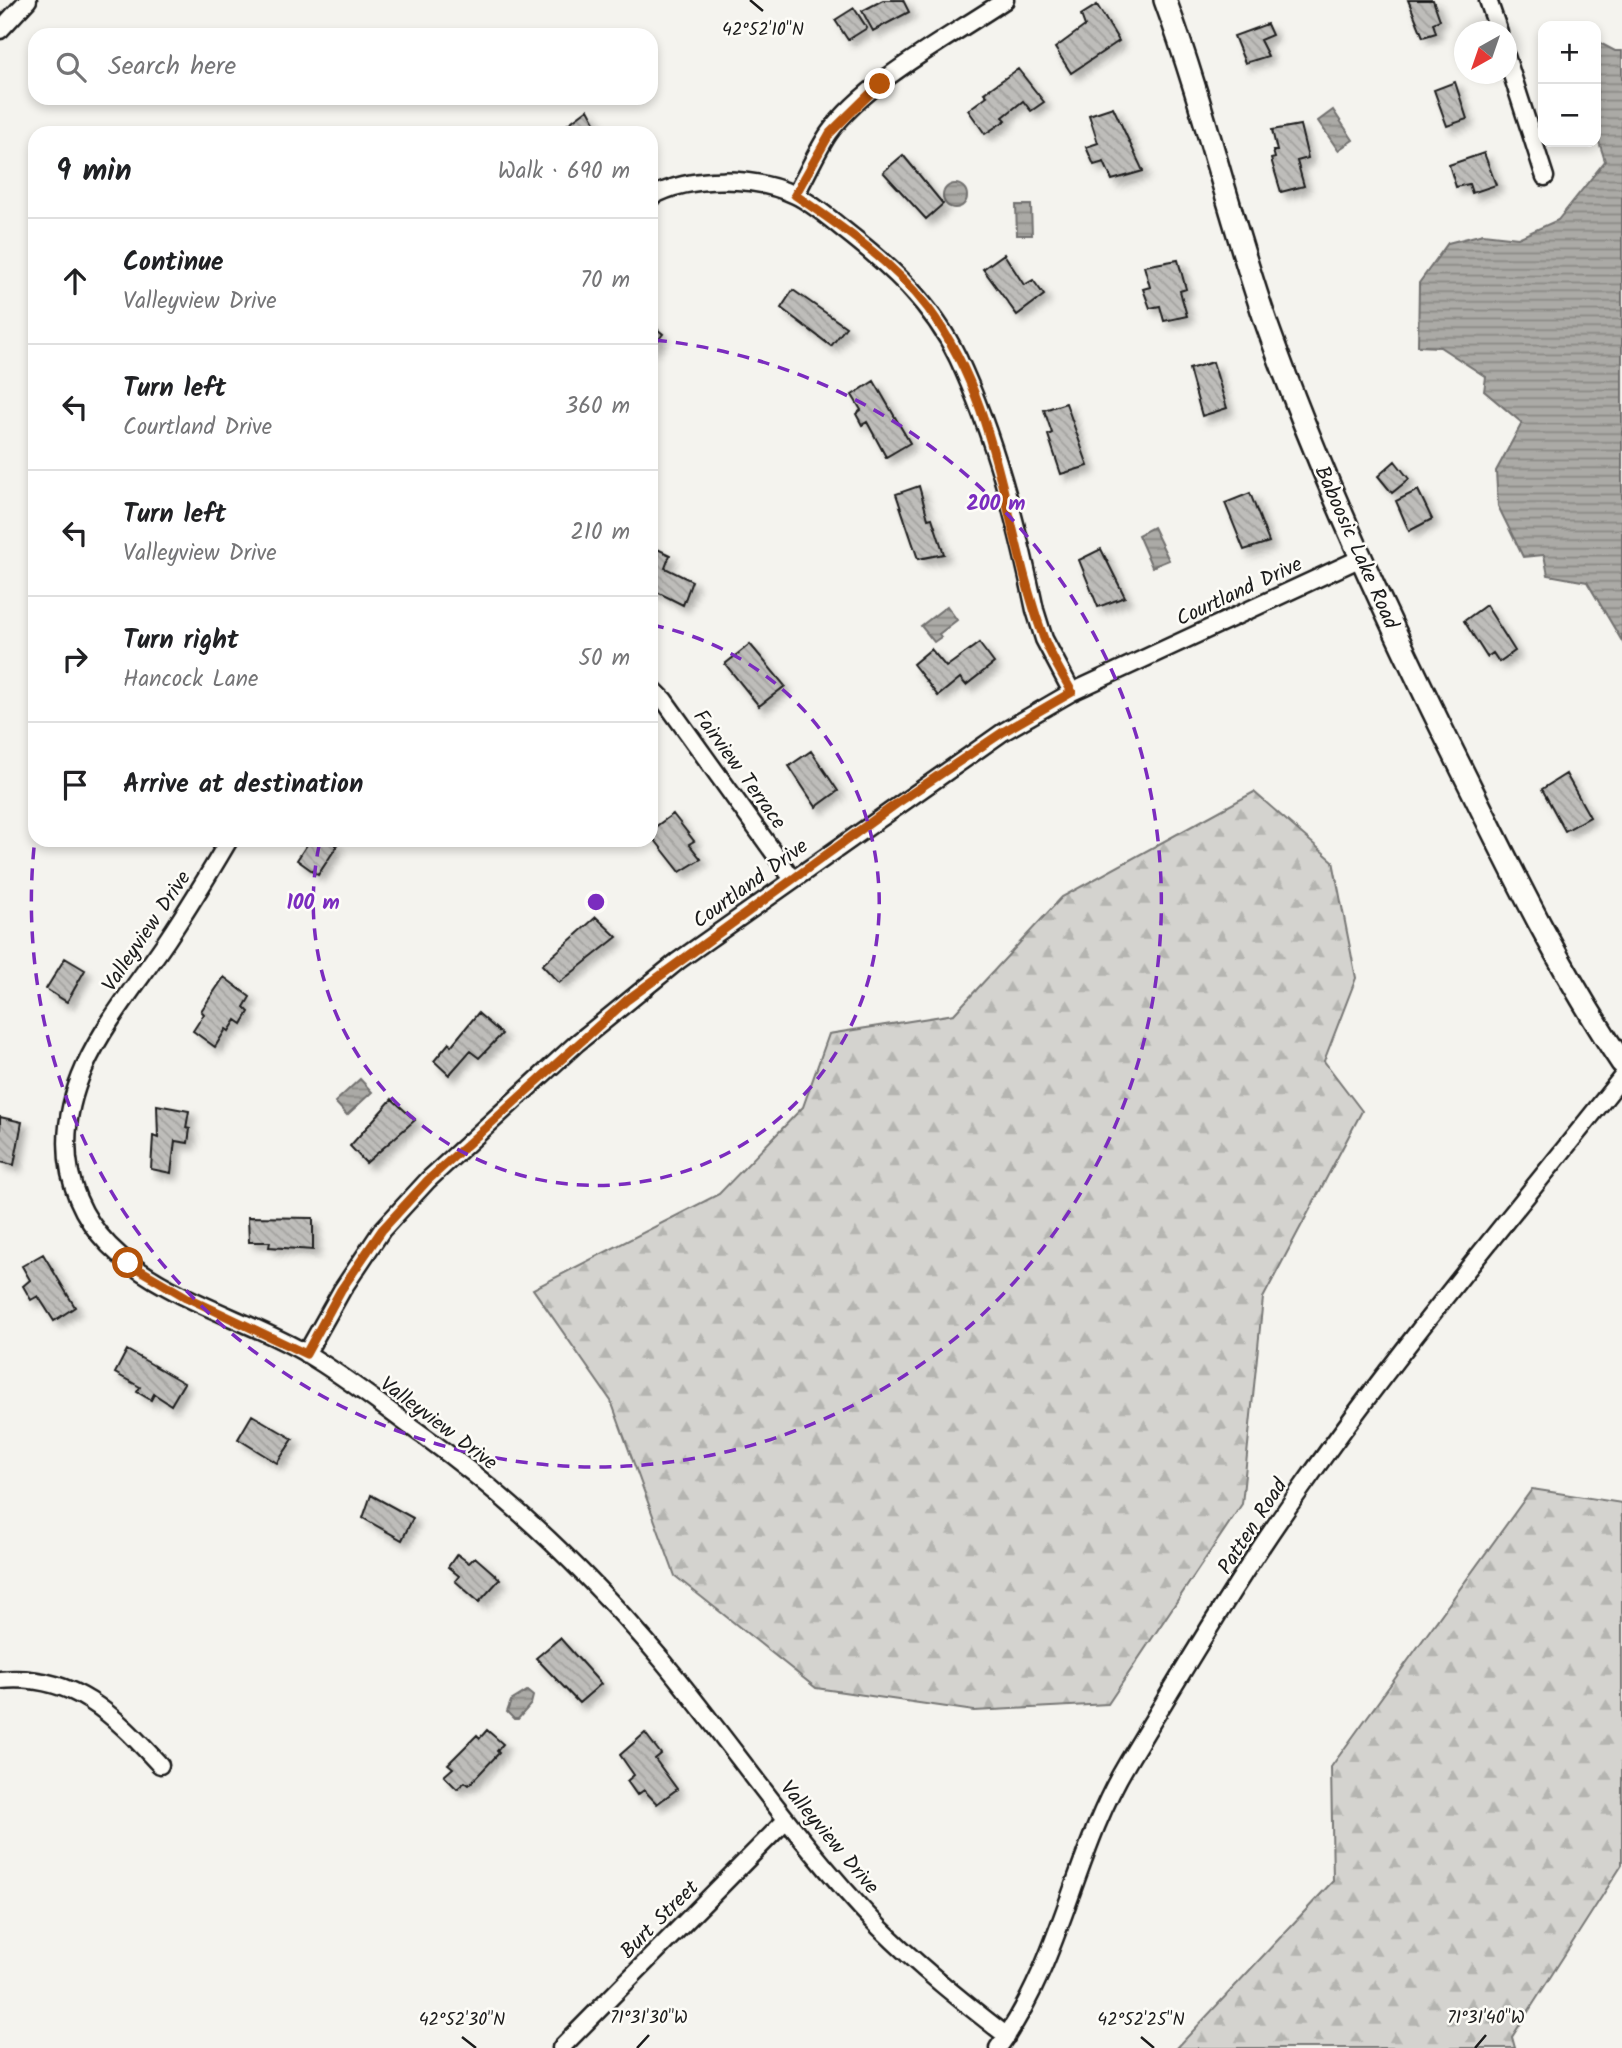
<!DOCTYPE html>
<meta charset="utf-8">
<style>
:root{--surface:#fff;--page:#f6f6f6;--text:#202124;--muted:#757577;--line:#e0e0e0}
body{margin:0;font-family:Kalam,sans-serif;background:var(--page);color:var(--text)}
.controls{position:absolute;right:21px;top:21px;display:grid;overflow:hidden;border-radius:14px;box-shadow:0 4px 10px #0003}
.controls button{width:63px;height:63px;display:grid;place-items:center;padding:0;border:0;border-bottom:2px solid var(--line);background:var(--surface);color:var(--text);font:35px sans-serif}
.compass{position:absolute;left:1454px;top:21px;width:63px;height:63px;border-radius:50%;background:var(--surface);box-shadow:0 4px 10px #0003;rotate:220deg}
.stop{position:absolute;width:21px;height:21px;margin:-16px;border:5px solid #b45309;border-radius:50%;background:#fff}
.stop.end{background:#b45309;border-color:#fff;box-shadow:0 2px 7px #0008}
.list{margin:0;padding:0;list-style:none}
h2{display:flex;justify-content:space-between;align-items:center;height:91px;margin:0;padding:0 28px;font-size:30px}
h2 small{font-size:23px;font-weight:400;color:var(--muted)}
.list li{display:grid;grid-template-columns:46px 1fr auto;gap:21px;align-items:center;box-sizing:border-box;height:126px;padding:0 28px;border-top:2px solid var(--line)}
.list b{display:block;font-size:26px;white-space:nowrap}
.list p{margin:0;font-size:23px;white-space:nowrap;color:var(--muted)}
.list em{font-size:23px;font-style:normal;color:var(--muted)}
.icon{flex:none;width:38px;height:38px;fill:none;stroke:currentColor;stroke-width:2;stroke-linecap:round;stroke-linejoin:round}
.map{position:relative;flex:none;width:1622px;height:2048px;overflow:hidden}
.search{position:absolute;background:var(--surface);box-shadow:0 4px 10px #0003;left:28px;top:28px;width:630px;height:77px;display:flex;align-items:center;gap:18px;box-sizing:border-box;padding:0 24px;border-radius:21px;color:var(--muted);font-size:26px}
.panel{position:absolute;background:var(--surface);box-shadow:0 4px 10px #0003;left:28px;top:126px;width:630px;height:721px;border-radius:21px}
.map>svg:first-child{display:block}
.forest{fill:url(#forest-firs);stroke:#787876;stroke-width:2}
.water{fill:url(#water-rules);stroke:#72716f;stroke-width:2}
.building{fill:url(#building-back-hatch);stroke:#1c1c1c;stroke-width:2;filter:url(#shadow)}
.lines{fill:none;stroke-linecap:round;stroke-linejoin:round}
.street-casing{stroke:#1c1c1c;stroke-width:21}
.secondary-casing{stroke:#1c1c1c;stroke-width:26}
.street{stroke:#fdfcf7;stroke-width:16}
.secondary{stroke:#fdfcf7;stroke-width:21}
.route{stroke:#b45309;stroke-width:9}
.ticks{fill:none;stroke:#1c1c1c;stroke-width:2.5}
.ring{fill:none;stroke:#7b2cbf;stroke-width:3.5;stroke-dasharray:12 9}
.labels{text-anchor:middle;stroke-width:5;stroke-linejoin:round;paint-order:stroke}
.street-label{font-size:21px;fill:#1c1c1c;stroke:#fdfcf7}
.ticks-label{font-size:18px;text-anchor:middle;fill:#1c1c1c;stroke:#fdfcf7;stroke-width:5;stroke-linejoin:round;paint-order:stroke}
.centre{fill:#7b2cbf;stroke:#fdfcf7;stroke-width:3.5}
.ring-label{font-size:21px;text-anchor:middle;font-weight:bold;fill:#7b2cbf;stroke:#fdfcf7;stroke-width:5;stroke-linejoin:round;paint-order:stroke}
</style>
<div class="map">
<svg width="1622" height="2048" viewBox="0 0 1622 2048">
<defs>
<pattern id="forest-firs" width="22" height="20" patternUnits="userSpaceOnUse" patternTransform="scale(1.75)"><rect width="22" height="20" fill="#d4d3cf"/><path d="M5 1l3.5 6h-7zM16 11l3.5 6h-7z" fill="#b5b5b1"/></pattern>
<pattern id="water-rules" width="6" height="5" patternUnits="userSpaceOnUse" patternTransform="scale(1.75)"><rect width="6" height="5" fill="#abaaa6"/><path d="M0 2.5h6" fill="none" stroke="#8a8a86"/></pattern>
<pattern id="building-back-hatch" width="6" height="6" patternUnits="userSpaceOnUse" patternTransform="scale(1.75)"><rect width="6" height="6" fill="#bebdba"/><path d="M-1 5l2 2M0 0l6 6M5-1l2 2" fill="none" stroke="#a3a29f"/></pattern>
<filter id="shadow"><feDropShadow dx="6" dy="6" stdDeviation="3.5" flood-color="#0004"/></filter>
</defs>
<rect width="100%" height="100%" fill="#f4f3ee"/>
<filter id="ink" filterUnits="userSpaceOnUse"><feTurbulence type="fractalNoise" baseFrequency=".0143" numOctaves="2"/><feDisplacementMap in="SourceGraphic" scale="14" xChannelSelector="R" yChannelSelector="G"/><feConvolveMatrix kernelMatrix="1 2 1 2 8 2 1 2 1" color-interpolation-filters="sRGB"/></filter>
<g filter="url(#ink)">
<!-- forest -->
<path class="forest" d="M1254 792 1333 861 1356 978 1324 1061 1362 1111 1263 1298 1242 1504 1108 1704 974 1711 816 1688 675 1576 611 1401 533 1289 719 1194 803 1107 829 1034 954 1014 1062 897Z
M1532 1489 1622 1503V1865L1512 2037 1515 2048H1177L1333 1881 1331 1767Z"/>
<!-- water -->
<path class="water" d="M1598 42 1615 51H1622V641L1587 582 1548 575 1544 555 1523 557 1498 506 1496 471 1522 423 1484 391 1486 377 1440 347 1418 346 1419 283 1448 243 1483 234 1518 238 1558 220 1605 161 1596 132Z
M1333 110 1353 140 1338 150 1318 121Z
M943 196a12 12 0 1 1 24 0a12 12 0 1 1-24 0Z
M1016 205H1031L1032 235H1017Z
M1153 527 1169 560 1152 567 1138 535Z
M947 606 957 620 939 634 941 637 934 642 921 626Z
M360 1079 372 1092 347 1115 335 1102Z
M527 1691 533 1696 531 1704 518 1719H514L507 1712 511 1701Z"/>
<!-- building -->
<path class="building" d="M883 0H903L909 12 873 31 862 11Z
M1408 0H1433L1440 20 1433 23 1436 33 1423 37Z
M1097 5 1119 41 1071 73 1055 48 1085 26 1081 15Z
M854 8 867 28 848 40 835 20Z
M1267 24 1272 35 1260 40 1268 56 1245 63 1234 36Z
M1018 69 1044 102 1031 111 1023 101 1003 117 1006 120 985 134 968 110 987 96 984 93Z
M1455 82 1467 119 1447 126 1434 90Z
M1113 107 1143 171 1112 180 1104 162 1094 165 1086 147 1098 143 1089 115Z
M588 109 601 133H556Z
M1300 125 1308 158 1297 161 1304 186 1281 192 1271 159 1275 158 1273 151H1277L1272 130Z
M1484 153 1496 185 1472 193 1469 184 1456 187 1449 165Z
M903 155 943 204 926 219 883 172Z
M1004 254 1024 285 1033 280 1044 295 1017 315 983 269Z
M1178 260 1186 289 1180 291 1187 316 1164 321 1160 306 1150 308 1143 289 1150 287 1144 266Z
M793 290 846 327 831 346 781 308Z
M651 324 663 334 651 349Z
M1213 362 1227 408 1202 416 1189 369Z
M874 381 910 443 886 457 867 422 862 425 856 414 861 410 852 395Z
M1066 403 1088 466 1061 474 1048 435 1052 433 1044 410Z
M1395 461 1409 479 1392 493 1378 476Z
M919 486 928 519 932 518 944 554 918 559 896 494Z
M1418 490 1432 519 1409 531 1396 501Z
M1250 493 1269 542 1244 550 1225 503Z
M651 546 670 555 665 568 692 581 683 605 651 589Z
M1101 549 1125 597 1098 607 1079 560Z
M1486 605 1515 651 1499 662 1493 653 1487 657 1464 621Z
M979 643 994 663 966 685 960 678 938 696 913 664 931 649 946 667Z
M750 644 785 686 759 706 725 664Z
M811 751 838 791 816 807 789 766Z
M1566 774 1590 817 1565 831 1542 789Z
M673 814 694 841 689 844 701 859 680 872 651 835V830Z
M304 840H329L337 846 318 875 297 860 308 843Z
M596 917 617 937 559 983 542 965Z
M65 958 85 970 67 1002 46 989Z
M224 977 250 997 244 1007 249 1012 242 1024 236 1020 229 1031 226 1029 215 1047 193 1031 204 1014 201 1011Z
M478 1013 502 1034 479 1058 470 1051 449 1075 434 1061 449 1043 451 1046Z
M392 1099 415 1120 366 1163 350 1146Z
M157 1105 189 1111 186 1128 190 1129 188 1143 175 1141 171 1173 151 1169 153 1136 158 1138Z
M0 1117 22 1122 14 1165 0 1162Z
M248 1217 313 1218V1250L269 1247 270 1242H249Z
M43 1254 75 1307 54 1321 38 1296 31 1300 23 1286 30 1280 22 1266Z
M127 1350 184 1383 171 1405 154 1394 151 1400 137 1392 140 1387 115 1373Z
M252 1415 293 1439 277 1463 238 1439Z
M371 1495 413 1518 402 1540 363 1518Z
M457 1554 469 1563 475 1557 500 1579 479 1602 455 1581 459 1576 448 1567Z
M560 1638 601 1684 579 1703 536 1658Z
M487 1730 503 1744 497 1751 499 1753 469 1785 465 1782 457 1789 444 1776 453 1768 448 1764 477 1735 480 1738Z
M645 1733 661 1754 655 1759 677 1789 657 1804 644 1790 637 1795 627 1781 634 1775 620 1755Z"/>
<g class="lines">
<defs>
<path id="street" d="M1488 0 1499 32
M0 30 28 0
M1506 56 1545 177
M795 195C807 175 816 152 829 133 866 81 952 36 1005 0
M651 197C690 175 755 176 795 195 812 203 828 217 843 229 889 265 932 303 958 358 995 437 1017 525 1035 610L1044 639 1072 692
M651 687 664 700 792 878
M229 840C209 874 189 907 167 940 120 1010 52 1080 70 1173 93 1284 224 1305 307 1354 348 1378 386 1409 424 1436 513 1500 592 1577 662 1660 735 1748 799 1845 879 1927 919 1967 963 2002 1007 2036
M306 1354 342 1290 382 1230 428 1180 577 1043 678 961 1003 732 1072 692 1361 558
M0 1680C74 1673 114 1715 160 1765
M561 2048 786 1820
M998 2048C1061 1963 1074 1851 1128 1762 1184 1669 1240 1574 1303 1486 1402 1345 1515 1212 1622 1077"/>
<path id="secondary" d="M1165 0C1205 108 1230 220 1268 328 1322 479 1389 623 1460 766 1510 867 1559 969 1622 1063"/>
</defs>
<!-- street casing -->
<use href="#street" class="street-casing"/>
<!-- secondary casing -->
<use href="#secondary" class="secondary-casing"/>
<!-- street -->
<use href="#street" class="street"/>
<!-- secondary -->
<use href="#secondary" class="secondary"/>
</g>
</g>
<g class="lines" filter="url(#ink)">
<!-- route -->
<path class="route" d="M128 1263 186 1297 306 1354 341 1290 382 1230 428 1180 627 1000 896 804 1003 732 1072 692C1062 674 1050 655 1043 636 1003 526 1001 406 928 308 893 262 842 227 795 195L830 133 880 84"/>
</g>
<!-- ticks -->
<path class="ticks" d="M750 0 763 11M462 2037 476 2048M1141 2037 1154 2048M637 2048 649 2035M1475 2048 1486 2035"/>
<!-- distance rings -->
<g class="ring">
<path d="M652 625A283 283 0 1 1 320 841"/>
<path d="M655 340A565 565 0 1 1 35 838"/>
</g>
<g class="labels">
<!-- street labels -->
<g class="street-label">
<text transform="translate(1357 547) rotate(66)" y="7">Baboosic Lake Road</text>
<text transform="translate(1239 591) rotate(-25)" y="7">Courtland Drive</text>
<text transform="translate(740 769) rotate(54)" y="7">Fairview Terrace</text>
<text transform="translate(750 883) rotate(-36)" y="7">Courtland Drive</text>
<text transform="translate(146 931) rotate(-56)" y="7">Valleyview Drive</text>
<text transform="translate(439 1423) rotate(37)" y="7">Valleyview Drive</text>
<text transform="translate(1252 1526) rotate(-57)" y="7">Patten Road</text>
<text transform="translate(830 1837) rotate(50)" y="7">Valleyview Drive</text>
<text transform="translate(659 1919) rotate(-45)" y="7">Burt Street</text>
</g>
</g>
<g class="ticks-label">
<text x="763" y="35">42°52'10"N</text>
<text x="649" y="2023">71°31'30"W</text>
<text x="1486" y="2023">71°31'40"W</text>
<text x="462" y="2025">42°52'30"N</text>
<text x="1141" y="2025">42°52'25"N</text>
</g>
<circle cx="596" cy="902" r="10" class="centre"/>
<g class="ring-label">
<text x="996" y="510">200 m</text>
<text x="313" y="909">100 m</text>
</g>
</svg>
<div class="controls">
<button>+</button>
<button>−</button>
</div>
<svg class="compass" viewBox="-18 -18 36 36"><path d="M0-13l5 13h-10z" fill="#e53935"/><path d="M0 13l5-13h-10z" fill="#757577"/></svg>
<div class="stop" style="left:128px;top:1263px"></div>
<div class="stop end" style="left:880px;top:84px"></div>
<div class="search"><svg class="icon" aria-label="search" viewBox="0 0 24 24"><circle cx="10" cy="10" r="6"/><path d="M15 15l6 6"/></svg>Search here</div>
<section class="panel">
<h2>9 min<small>Walk · 690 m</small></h2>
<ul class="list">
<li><svg class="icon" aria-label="ahead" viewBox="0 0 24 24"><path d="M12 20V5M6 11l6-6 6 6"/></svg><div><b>Continue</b><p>Valleyview Drive</p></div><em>70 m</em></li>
<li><svg class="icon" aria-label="left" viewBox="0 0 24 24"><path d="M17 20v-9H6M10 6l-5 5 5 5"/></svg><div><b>Turn left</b><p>Courtland Drive</p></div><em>360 m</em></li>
<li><svg class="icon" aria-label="left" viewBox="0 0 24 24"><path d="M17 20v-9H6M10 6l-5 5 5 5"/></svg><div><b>Turn left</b><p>Valleyview Drive</p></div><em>210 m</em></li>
<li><svg class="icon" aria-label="right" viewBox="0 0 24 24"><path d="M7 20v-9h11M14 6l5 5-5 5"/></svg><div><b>Turn right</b><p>Hancock Lane</p></div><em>50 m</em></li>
<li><svg class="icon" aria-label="arrive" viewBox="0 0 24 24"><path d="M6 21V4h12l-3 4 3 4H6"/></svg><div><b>Arrive at destination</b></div></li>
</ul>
</section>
</div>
